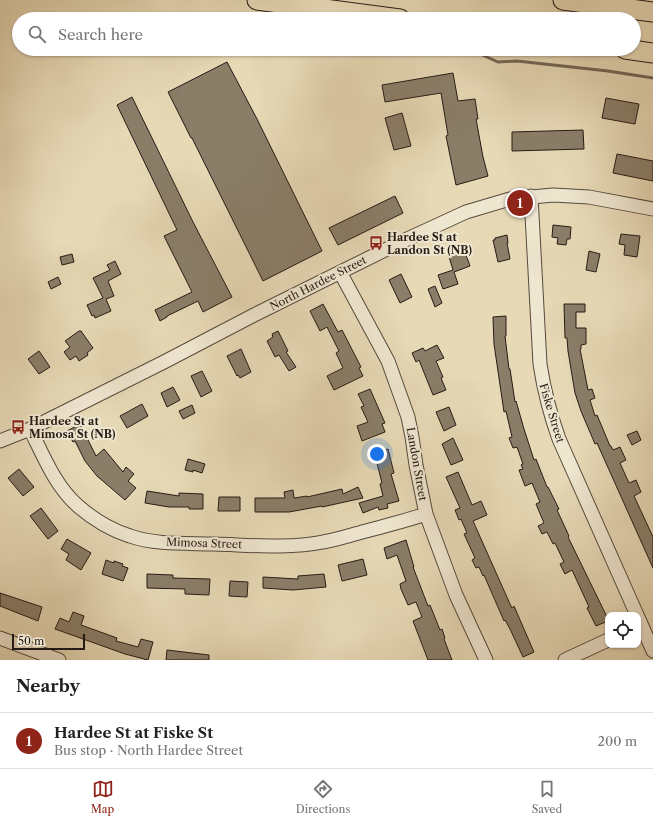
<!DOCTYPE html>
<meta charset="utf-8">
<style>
:root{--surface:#fff;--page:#f2f2f2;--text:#222;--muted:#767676;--line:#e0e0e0;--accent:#8f2418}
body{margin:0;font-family:"Libre Caslon Text",serif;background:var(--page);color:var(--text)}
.controls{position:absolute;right:12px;bottom:12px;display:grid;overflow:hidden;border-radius:8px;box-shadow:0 1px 3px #0004}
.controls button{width:36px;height:36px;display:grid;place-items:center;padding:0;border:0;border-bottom:1px solid var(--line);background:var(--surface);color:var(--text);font:20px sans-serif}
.scale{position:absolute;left:12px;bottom:10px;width:73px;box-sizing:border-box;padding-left:4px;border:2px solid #261b15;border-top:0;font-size:11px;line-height:14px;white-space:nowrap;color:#261b15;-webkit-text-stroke:3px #efe6d0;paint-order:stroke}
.you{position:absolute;left:377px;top:454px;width:14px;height:14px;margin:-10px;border:3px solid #fff;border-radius:50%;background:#1a73e8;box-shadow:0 0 0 6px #1a73e833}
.badge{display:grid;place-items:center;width:26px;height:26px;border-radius:50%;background:var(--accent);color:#fff;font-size:13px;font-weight:700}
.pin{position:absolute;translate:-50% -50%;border:2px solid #fff;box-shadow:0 1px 4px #0006}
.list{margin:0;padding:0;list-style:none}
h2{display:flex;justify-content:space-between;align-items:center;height:52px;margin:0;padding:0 16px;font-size:17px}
h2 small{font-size:13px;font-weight:400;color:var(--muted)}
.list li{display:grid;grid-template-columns:26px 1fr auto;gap:12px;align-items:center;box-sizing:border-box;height:56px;padding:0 16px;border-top:1px solid var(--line)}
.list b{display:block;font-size:15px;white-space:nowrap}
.list p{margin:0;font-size:13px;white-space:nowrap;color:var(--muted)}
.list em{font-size:13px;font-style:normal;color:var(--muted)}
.icon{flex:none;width:22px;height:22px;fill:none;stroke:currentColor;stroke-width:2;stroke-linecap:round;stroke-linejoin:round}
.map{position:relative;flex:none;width:653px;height:660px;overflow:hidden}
.search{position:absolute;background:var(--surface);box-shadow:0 1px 3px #0004;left:12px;right:12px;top:12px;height:44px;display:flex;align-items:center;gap:10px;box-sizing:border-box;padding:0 14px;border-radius:22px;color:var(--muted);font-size:15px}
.sheet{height:108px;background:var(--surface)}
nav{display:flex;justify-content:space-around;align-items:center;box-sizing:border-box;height:56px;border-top:1px solid var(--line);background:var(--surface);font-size:11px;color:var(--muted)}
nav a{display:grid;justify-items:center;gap:2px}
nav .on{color:var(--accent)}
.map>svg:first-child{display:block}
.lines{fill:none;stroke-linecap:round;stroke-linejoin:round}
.stream{stroke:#726655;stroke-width:3}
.building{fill:#8a7e69;stroke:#261b15}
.minor-casing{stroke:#564a3d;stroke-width:15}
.highway-casing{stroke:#261b15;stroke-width:21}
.minor{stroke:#efe6d0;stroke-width:13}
.highway{stroke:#e7d9b6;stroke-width:19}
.labels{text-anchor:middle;stroke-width:4;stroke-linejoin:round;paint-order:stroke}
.poi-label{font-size:11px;font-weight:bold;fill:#261b15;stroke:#efe6d0;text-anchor:start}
.street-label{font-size:11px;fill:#261b15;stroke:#efe6d0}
</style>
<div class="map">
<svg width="653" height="660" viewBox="0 0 653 660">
<rect width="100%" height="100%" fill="#e7d9b6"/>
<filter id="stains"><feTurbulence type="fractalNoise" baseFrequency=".005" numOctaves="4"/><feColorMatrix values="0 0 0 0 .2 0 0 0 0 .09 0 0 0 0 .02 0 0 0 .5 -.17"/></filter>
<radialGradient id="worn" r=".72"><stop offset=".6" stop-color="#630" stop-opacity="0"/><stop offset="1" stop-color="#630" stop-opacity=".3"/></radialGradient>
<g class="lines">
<!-- stream -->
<path class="stream" d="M435 49 454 50 480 54 498 62 517 61 608 71 653 78"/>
</g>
<!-- building -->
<path class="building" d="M227 62 257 119 322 251 263 281 192 138H191L168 92Z
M453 73 458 101 475 99 478 119H476L483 157 488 176 456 185 446 136 448 135 441 93 385 102 382 85Z
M132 97 193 222 232 297 203 312 198 301 167 316V317L160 321 155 310 192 292 164 236 177 230 117 105Z
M606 98 639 104 635 124 602 118Z
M402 113 411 146 394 150 385 118Z
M583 130 584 149 512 151V132Z
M617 154 653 161V181L613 173Z
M395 196 403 213 338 245 329 228Z
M553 225 571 227 570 239H567L566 245 557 244 558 238 552 237Z
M621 234 640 236 637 257 624 255 625 245 619 244Z
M507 235 508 243H507L510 259 498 262 493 240H495V238Z
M461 246 463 252H465L470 266 454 272 458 284 443 289 438 275 453 270 447 250Z
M589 251 600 254 596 272 586 270Z
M72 254 74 262 62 265 60 257Z
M115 261 121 274 108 281 114 296 106 299 111 311 95 318 94 315 92 316 87 305 103 298 93 278 110 270 107 265Z
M401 274 412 297 400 303 389 280Z
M58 277 61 284 51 289 48 282Z
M435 286 442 303 435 307 428 289Z
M323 304 338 332 342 330 361 367 359 368 363 376 334 390 327 376 343 368 336 353 339 351 327 327 320 331 310 311Z
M564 304H585V312H576V328H586V344L581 345V349H580L588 390 592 389 595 398 590 400 595 416 597 415 610 446H611L613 450 620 447 626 460 620 463 629 483 636 480 641 492 634 496 653 537V568L597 443 595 444 581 411 575 393 568 351 567 338H565Z
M506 316V336H505L509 369H510L515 402 516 401 524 429 534 460 536 459 547 487H548L559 509 557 510 569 536 568 537 608 619V621L596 626 587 608 589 607 572 570 565 574 560 564 564 562 555 543 553 544 547 532 542 534 538 526 544 523 536 504 540 502 532 483 525 486 519 470 523 469 521 465 523 464 517 447 513 448 509 438 512 437 506 411 504 412 494 344 493 317Z
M79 331H81L93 348 87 353 88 355 79 361 76 356 70 360 64 352 70 347 65 341Z
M278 331 288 351 286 352 296 367 289 371 279 355 275 357 267 341 273 337 272 334Z
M437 345 444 358 436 361 443 377 441 378 446 390 433 395 419 360 416 362 412 353 423 348 425 351Z
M241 349 251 372 240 378 238 375 237 376 227 356Z
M39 351 50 367 39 374 28 359Z
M202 371 212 391 201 397 191 376Z
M173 387 180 400 167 407 161 393Z
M370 389 385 423 382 424 385 432 362 441 357 426 368 422 361 407 364 406 358 394Z
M142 404 148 416 127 428 120 416Z
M192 405 195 413 183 419 179 411Z
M449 407 456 425 444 431 436 412Z
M80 424 96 456 104 449 123 472 126 467 134 474 128 481 136 488 125 500 97 476 85 461 75 441 73 442 67 431Z
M637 431 641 440 632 445 627 435Z
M453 438 463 460 451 465 442 444Z
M388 449 394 473 391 474 399 501 387 504 388 508 379 510 378 507 363 513 359 503 383 496 380 484 382 483 374 452Z
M188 459 205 464 202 473 193 470V472L185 470Z
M19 469 34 487 23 496 8 478Z
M458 472 472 505 481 501 487 515 473 521 510 604 512 608 514 606 534 652 523 657 510 629 505 620 504 621 484 575 483 576 479 567 476 568 472 560 475 558 464 534 467 533 461 519 459 520 455 510 460 508 446 477Z
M358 487 363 498 322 507V506L289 512H255V498H285L284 492 293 490 294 498 307 496V497L342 489 343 494Z
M147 491 179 496V493L203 494V509H189V507H169L145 503Z
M219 497H240V511H218Z
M41 508 58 531 48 539 30 516Z
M67 539 91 553 81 570 66 560 69 554 61 549Z
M406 540 414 567H413L428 606 430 605 440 630 442 629 445 638 444 639 452 660H428L413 621 422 617 416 602 408 605 401 589 400 584 406 581 397 555 387 559 384 548Z
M363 559 367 575 342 581 338 565Z
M106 560 114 563V561L123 564 122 566 128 568 123 581 102 574Z
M147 574 173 575V578L210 579 209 595 185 594V589L147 588Z
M324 574 326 587 293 590 263 588V577L298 579V576Z
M230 581 248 582 247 597 229 596Z
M0 593 42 607 38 621 0 606Z
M73 612 84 616 81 625 117 638 116 641 138 647 141 639 153 642 148 660 125 654 55 629 60 618 69 622Z
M167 650 209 655V660H166Z"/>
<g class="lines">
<defs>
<path id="minor" d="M531 196 540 364C544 390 550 414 559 439L637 615
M340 272 388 361 408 417 412 437 416 465 426 514 456 595 486 660
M30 429C43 455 55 486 78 506 93 519 111 530 130 536 156 545 187 543 214 544 250 545 288 549 323 542 335 540 347 536 359 533 381 527 404 521 426 514
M0 441 30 429 164 362 256 314 403 241 466 212 510 199 553 195 589 197 653 209
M638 617 653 651
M0 638 59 660
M565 660 608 640"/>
<path id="highway" d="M257 0 400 19
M563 0 653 12
M625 49 653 53"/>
</defs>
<!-- minor casing -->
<use href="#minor" class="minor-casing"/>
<!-- highway casing -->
<use href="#highway" class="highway-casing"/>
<!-- minor -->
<use href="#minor" class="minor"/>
<!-- highway -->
<use href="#highway" class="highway"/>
</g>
<!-- icons -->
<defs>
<symbol id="bus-bare" viewBox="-9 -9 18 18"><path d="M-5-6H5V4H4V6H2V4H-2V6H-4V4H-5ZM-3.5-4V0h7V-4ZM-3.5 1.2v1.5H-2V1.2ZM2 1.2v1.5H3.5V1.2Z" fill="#8f2418" stroke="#efe6d0" stroke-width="2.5" paint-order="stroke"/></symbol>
</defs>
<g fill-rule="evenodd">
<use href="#bus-bare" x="366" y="233" width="20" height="20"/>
<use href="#bus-bare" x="8" y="417" width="20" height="20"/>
</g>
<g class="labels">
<!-- poi labels -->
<g class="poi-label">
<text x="387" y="241">Hardee St at<tspan x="387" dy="13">Landon St (NB)</tspan></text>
<text x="29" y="425">Hardee St at<tspan x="29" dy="13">Mimosa St (NB)</tspan></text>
</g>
<!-- street labels -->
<g class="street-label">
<text transform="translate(318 283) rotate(-27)" y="4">North Hardee Street</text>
<text transform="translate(552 413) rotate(73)" y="4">Fiske Street</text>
<text transform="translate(417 464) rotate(80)" y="4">Landon Street</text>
<text transform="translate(204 543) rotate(2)" y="4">Mimosa Street</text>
</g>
</g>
<rect width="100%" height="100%" filter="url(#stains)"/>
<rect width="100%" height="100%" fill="url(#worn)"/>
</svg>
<div class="controls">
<button><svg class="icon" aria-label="locate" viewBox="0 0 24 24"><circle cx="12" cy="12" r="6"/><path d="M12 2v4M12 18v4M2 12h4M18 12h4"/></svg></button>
</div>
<div class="scale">50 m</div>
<div class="you"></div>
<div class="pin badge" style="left:520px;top:203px">1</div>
<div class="search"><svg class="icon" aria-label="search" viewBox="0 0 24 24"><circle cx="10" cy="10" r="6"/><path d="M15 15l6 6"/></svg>Search here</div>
</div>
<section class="sheet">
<h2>Nearby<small></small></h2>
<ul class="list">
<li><span class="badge">1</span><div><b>Hardee St at Fiske St</b><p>Bus stop · North Hardee Street</p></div><em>200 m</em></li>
</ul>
</section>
<nav>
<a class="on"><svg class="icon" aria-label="map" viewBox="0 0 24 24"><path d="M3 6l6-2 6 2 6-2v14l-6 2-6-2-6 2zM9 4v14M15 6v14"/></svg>Map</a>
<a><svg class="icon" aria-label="directions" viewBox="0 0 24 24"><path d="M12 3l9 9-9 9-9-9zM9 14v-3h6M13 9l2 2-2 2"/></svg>Directions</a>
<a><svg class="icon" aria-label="saved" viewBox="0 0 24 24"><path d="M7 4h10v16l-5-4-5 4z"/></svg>Saved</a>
</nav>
